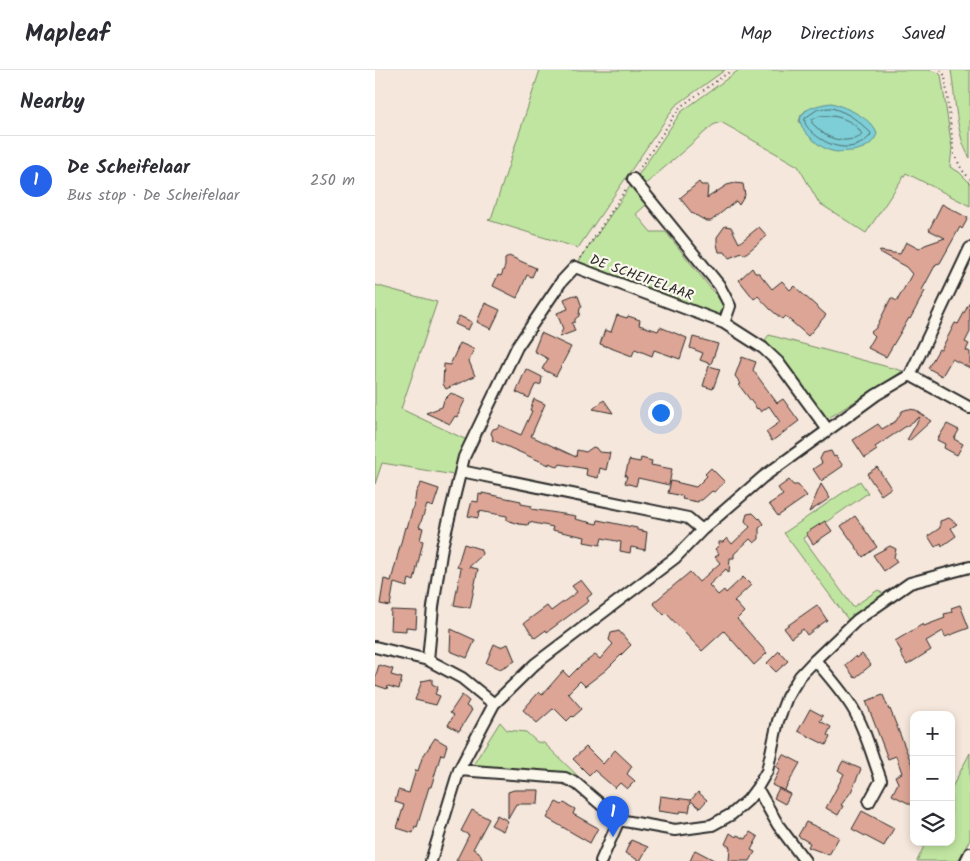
<!DOCTYPE html>
<meta charset="utf-8">
<style>
:root{--surface:#fff;--page:#f2f2f3;--text:#2b2b33;--muted:#7c7c81;--line:#e1e1e2;--accent:#2563eb}
body{margin:0;font-family:Kalam,sans-serif;background:var(--page);color:var(--text)}
.controls{position:absolute;right:15px;bottom:15px;display:grid;overflow:hidden;border-radius:10px;box-shadow:0 2px 8px #0003}
.controls button{width:45px;height:45px;display:grid;place-items:center;padding:0;border:0;border-bottom:1px solid var(--line);background:var(--surface);color:var(--text);font:25px sans-serif}
.you{position:absolute;left:285px;top:342px;width:18px;height:18px;margin:-12px;border:4px solid #fff;border-radius:50%;background:#1a73e8;box-shadow:0 0 0 8px #1a73e833}
.badge{display:grid;place-items:center;width:32px;height:32px;border-radius:50%;background:var(--accent);color:#fff;font-size:16px;font-weight:700}
.pin{position:absolute;translate:-50% -41px;filter:drop-shadow(0 1px 2px #0008)}
.pin::after{content:'';position:absolute;top:26px;width:18px;height:15px;background:inherit;clip-path:polygon(0 0,100% 0,50% 100%)}
.list{margin:0;padding:0;list-style:none}
h2{display:flex;justify-content:space-between;align-items:center;height:65px;margin:0;padding:0 20px;font-size:21px}
h2 small{font-size:16px;font-weight:400;color:var(--muted)}
.list li{display:grid;grid-template-columns:32px 1fr auto;gap:15px;align-items:center;box-sizing:border-box;height:90px;padding:0 20px;border-top:1px solid var(--line)}
.list b{display:block;font-size:19px;white-space:nowrap}
.list p{margin:0;font-size:16px;white-space:nowrap;color:var(--muted)}
.list em{font-size:16px;font-style:normal;color:var(--muted)}
.icon{flex:none;width:28px;height:28px;fill:none;stroke:currentColor;stroke-width:2;stroke-linecap:round;stroke-linejoin:round}
.map{position:relative;flex:none;width:595px;height:791px;overflow:hidden}
header{display:flex;align-items:center;gap:30px;box-sizing:border-box;height:70px;padding:0 25px;background:var(--surface);border-bottom:1px solid var(--line)}
header strong{font-size:24px}
nav{display:flex;gap:28px;margin-inline-start:auto;font-size:18px}
main{display:flex}
aside{flex:1;background:var(--surface)}
.map>svg:first-child{display:block}
.green{fill:#c0e5a0;stroke:#768866;fill-rule:evenodd}
.water{fill:#7dced6;stroke:#5c8d92}
.lines{fill:none;stroke-linecap:round;stroke-linejoin:round}
.shore{stroke:#4c6c6f;stroke-width:1}
.building{fill:#dda595;stroke:#2b2b2b}
.minor-casing{stroke:#2b2b2b;stroke-width:14}
.path{stroke:#2b2b2b;stroke-width:2;stroke-dasharray:1 4;stroke-linecap:butt}
.minor{stroke:#fbf7ec;stroke-width:10}
.labels{text-anchor:middle;stroke-width:4.5;stroke-linejoin:round;paint-order:stroke}
.street-label{font-size:14px;fill:#2b2b2b;stroke:#fbf7ec}
</style>
<header>
<strong>Mapleaf</strong>
<nav><a>Map</a><a>Directions</a><a>Saved</a></nav>
</header>
<main>
<aside>
<h2>Nearby<small></small></h2>
<ul class="list">
<li><span class="badge">1</span><div><b>De Scheifelaar</b><p>Bus stop · De Scheifelaar</p></div><em>250 m</em></li>
</ul>
</aside>
<div class="map">
<svg width="595" height="791" viewBox="0 0 595 791">
<rect width="100%" height="100%" fill="#f5e7db"/>
<filter id="ink" filterUnits="userSpaceOnUse"><feTurbulence type="fractalNoise" baseFrequency=".02" numOctaves="2"/><feDisplacementMap in="SourceGraphic" scale="10" xChannelSelector="R" yChannelSelector="G"/><feConvolveMatrix kernelMatrix="1 2 1 2 8 2 1 2 1" color-interpolation-filters="sRGB"/></filter>
<g filter="url(#ink)">
<!-- green -->
<path class="green" d="M165 0H350L300 36 203 178 113 150 116 149Z
M364 0H554L564 3 566 5 577 78 575 97 584 102 595 113V136L531 103 491 163 444 133 423 96 346 52 338 55 266 118 260 110 306 42ZM431 40 497 57 500 60 424 52 426 45Z
M576 0H595V88C581 67 580 25 576 0Z
M256 115 271 135 261 144 276 162H291L348 234V244L342 251 200 197Z
M0 215 62 232 26 339 96 372 85 406 7 393 0 414Z
M394 265 528 301 452 349 443 343 390 270Z
M485 411 493 423 428 468 478 537 503 520 511 526 477 555 409 463Z
M125 652 132 660 151 662 162 672 169 673 213 716C178 699 136 698 98 695Z
M595 683V769L583 791H542L551 772H576V719Z"/>
<!-- water -->
<path class="water" d="M457 33C472 38 497 48 502 64 497 76 488 79 477 81 471 81 463 83 457 81 448 79 440 72 434 66 412 44 436 35 457 33Z"/>
<g class="lines">
<!-- shore -->
<path class="shore" d="M457 38C476 44 482 50 496 63L495 66C478 85 452 77 436 61 432 57 429 54 430 48L443 39Z
M445 46C460 44 481 50 487 65 483 69 478 69 472 70 456 71 448 64 437 53V50Z"/>
</g>
<!-- building -->
<path class="building" d="M324 112 326 115H333L332 128 352 115 360 113 368 114 370 125 364 135 361 131 336 151H331L317 143 305 128Z
M567 134 593 148 587 159 585 157 565 193 561 194 547 220 550 221 535 249 534 248 511 287 493 278 500 266 496 262 501 258 516 228 522 231 537 204 531 197 504 182 505 181 525 184 531 172 544 179 550 175 570 168 554 160Z
M350 156 356 157 364 173 384 157 392 166 369 185 367 183 354 188 350 182H344L342 174V167Z
M134 186 161 198 157 207 152 205 142 228 118 216 123 205 126 206 130 196V189Z
M377 198 380 203H384L397 219 407 211 415 220 419 216 451 245 433 266 410 246 407 249 395 239 383 226 379 229 364 210Z
M199 225 203 226 207 237 205 238 204 246 200 249V252L197 253 200 261 184 267 188 259 182 243 193 239 189 229Z
M595 232V262L590 272 594 274 591 280 595 282V298L577 289 567 306 553 298 564 279 566 280 580 253 583 254Z
M110 233 125 240 116 259 102 252Z
M242 245 252 248 253 246 265 250 264 255 283 261 285 257 312 268 305 289 279 280 277 286 260 279 257 286 225 274 230 260 236 262Z
M84 246 97 252 93 260 80 254Z
M166 263 196 277 181 306 167 299 173 289 159 281Z
M318 267 343 274 336 294 325 290 328 283 315 278Z
M85 273 99 279 94 291 100 306 71 319 68 314 69 294 75 295Z
M367 287 381 292 378 300 402 333 408 329 424 351 397 371 391 362 405 352 394 336 386 342 383 338 382 339 364 315 366 314 360 306Z
M334 296 345 299 338 319 328 316Z
M151 299 167 307 166 314 160 315 154 328 141 322Z
M76 323 90 330 82 347 80 346 75 354 51 343 67 337 69 330Z
M159 329 170 334 156 366 201 387 202 380 211 382 218 377 221 378 224 382 235 383 231 400 225 398 223 408 211 405 212 399 185 394 183 397 174 393V395L117 370 118 368 116 363 118 359 122 358 124 355 146 365 157 341 155 340Z
M229 330 238 343 218 339Z
M533 339 541 340 556 351 534 371 532 370 545 347 500 377 502 380 490 388 478 370 503 354 507 359 521 351 527 341Z
M572 354 584 360 579 369 588 374 582 385 569 378 570 374 562 370Z
M456 381 459 387 461 386 468 396 446 411 438 399 447 393 445 389 448 383Z
M266 388 277 391 276 395 297 399 294 415 263 408 261 416 250 413 252 406H250L254 390 265 392Z
M502 397 516 418 506 425 492 404Z
M336 398 350 412 339 422 337 421 327 430H324L323 432 307 429 308 426 293 423 296 411 321 417 332 406 330 404Z
M414 410 418 415H423L432 426 403 446 394 434 408 425 403 418Z
M46 413 64 419 58 437 52 435 44 457 48 458 45 470 48 471 39 511 34 509 32 517 19 513 15 536 5 534 9 509 16 511 30 457 32 458 40 430 41 422Z
M446 414 455 428 434 442Z
M107 423 146 431V434L157 436 156 439 201 446 200 449 222 454 223 450 262 458V460L272 462 270 480 256 477 255 483 245 481 246 472 227 468 225 475 209 472 210 467 177 460 178 457 154 452 153 455 144 454 132 450V446L104 441 103 448 93 446 97 431 103 432 104 424 107 425Z
M378 443 384 449 385 448 389 454 384 458V469L379 473 375 469 359 484V488H355L354 503 351 499 334 515 343 525 349 520 351 523 368 507 376 515 359 531 369 542 362 549 392 583 379 595 349 561 327 581 291 543 289 545 278 533 315 502 324 512 345 493 340 487 344 484 340 479 344 475V472H348L352 468 357 474 375 457 370 451 372 444Z
M480 446 502 477 488 487 466 456Z
M574 448 582 454 576 458 581 466 567 476 566 473 560 477 553 466 565 458V451Z
M450 451 457 461 438 474 431 463Z
M89 474 105 479 107 483 106 486 94 497 103 499 95 538 79 535 86 498 82 497Z
M515 476 521 479 519 487 522 492 509 501 498 485Z
M206 510 217 524 212 528 214 531 172 562 171 560 160 568 149 553 172 536 176 541 202 522 197 516Z
M442 535 452 550 432 565 428 559 416 568 409 558Z
M585 535 594 558 570 567 568 561 551 571 556 580 532 595 525 583 527 582 520 571 548 554 549 556 570 548 569 544 577 542 576 538Z
M16 540 42 541 41 558 31 557V561L15 560Z
M76 559 100 570 92 588 75 581Z
M244 561 256 575 231 600 210 616 205 611 193 623 207 639 198 647 197 646 192 651 179 638 162 653 148 640 164 622 167 625 188 601 194 607 205 596 220 585 225 589 238 574 234 570 236 563Z
M119 574 125 577 133 574 140 591 125 599 111 593Z
M404 581 413 591 401 602 392 593Z
M487 584 496 595 480 608 470 595 481 586 482 588Z
M4 595 18 599 16 605 27 608 24 619 13 616 12 619 0 615V608Z
M57 609V614L63 617 60 624 65 626 61 635 40 630 47 611Z
M87 625 94 631 91 636 97 640 84 661 73 655 79 645 75 643Z
M508 625 514 640 515 639 539 700V736L517 725 523 713 520 706 527 703 521 686 513 689 491 631Z
M435 639 448 646 445 651 456 657 452 665 455 667 451 675 423 661Z
M60 668 72 675 69 685 66 684 56 717H54L42 757 40 756 38 763 22 758 29 735 20 732 23 720 34 723 41 700 43 701 47 688Z
M211 677 228 694 240 680 257 696 252 704 260 711 252 719 245 713 240 718 219 700 214 705 198 689Z
M408 684 425 693 409 721 397 715 405 699 401 697Z
M468 691 486 699 476 722 466 735 468 736 463 745 451 738 469 704 463 700Z
M404 718 415 724 410 734 399 728Z
M139 720H164L163 734H141L133 748V722Z
M323 722 332 730 325 738 316 731 314 742 305 741 304 744 283 741 285 726 316 730Z
M181 732 187 735 189 733 200 739 198 744 223 758 215 773 172 748Z
M97 740 114 749 98 779 104 782 108 791H81L94 765 86 761Z
M487 741 519 758 509 776 477 759Z
M122 745 133 751 128 761 116 755Z
M431 752 464 767 454 785 433 777 435 773 423 766Z
M375 762 383 767 376 780 380 782 375 791H354L355 777 350 774 355 763 361 767 362 765 371 769Z
M256 770 273 777 265 791 250 783Z
M320 780 341 791H315Z"/>
<g class="lines">
<defs>
<path id="minor" d="M258 109 344 215 355 236 349 253
M535 305 595 338
M86 401 313 448 327 460
M0 577 53 590 87 608 119 634
M53 590 58 537 67 477 89 387 142 277 186 212 200 197 349 253 388 278 403 292 453 360 501 325 535 305 595 178
M440 590C453 605 466 620 477 637 490 658 497 686 506 710L494 732
M84 700 190 708 202 714 244 750 300 760 337 755 357 744 373 730 382 718 392 701 403 651 412 627 425 606 440 590 482 550 535 513 595 497
M382 718 403 755 430 791
M56 791 84 700 119 634 160 594 300 488 327 460 388 407 453 360
M226 791 244 750
M591 791 595 783"/>
</defs>
<!-- minor casing -->
<use href="#minor" class="minor-casing"/>
<!-- path -->
<path class="path" d="M566 0 570 6 579 84 587 100 595 109
M263 101 305 37 357 0
M206 188 251 119"/>
<!-- minor -->
<use href="#minor" class="minor"/>
</g>
</g>
<g class="labels">
<!-- street labels -->
<g class="street-label">
<text transform="translate(267 207) rotate(20)" y="5">DE SCHEIFELAAR</text>
</g>
</g>
</svg>
<div class="controls">
<button>+</button>
<button>−</button>
<button><svg class="icon" aria-label="layers" viewBox="0 0 24 24"><path d="M12 4l9 5-9 5-9-5zM3 14l9 5 9-5"/></svg></button>
</div>
<div class="you"></div>
<div class="pin badge" style="left:238px;top:767px">1</div>
</div>
</main>
